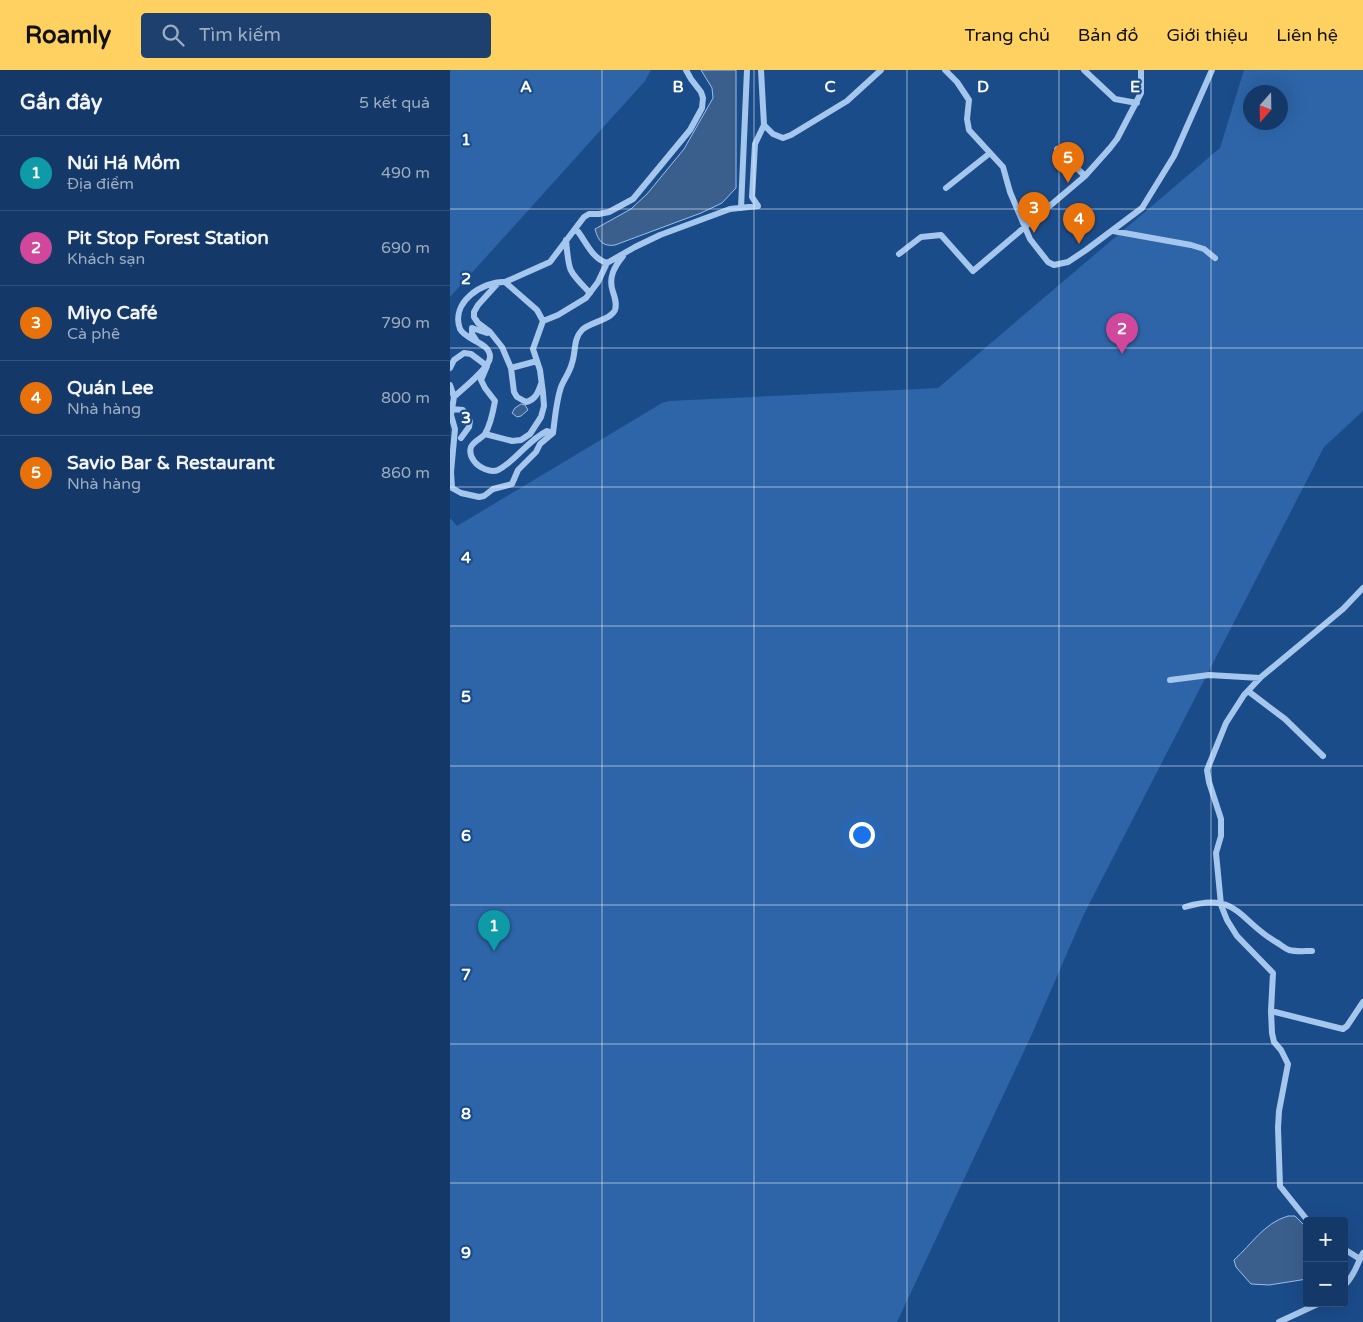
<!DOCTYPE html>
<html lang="vi">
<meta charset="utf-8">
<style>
:root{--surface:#143968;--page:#1d406e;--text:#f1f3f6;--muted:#9dacc0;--line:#33537c;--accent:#fed161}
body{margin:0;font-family:"Varela Round",sans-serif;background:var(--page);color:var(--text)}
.controls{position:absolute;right:15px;bottom:15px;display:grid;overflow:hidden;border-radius:5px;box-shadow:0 5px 20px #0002}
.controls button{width:45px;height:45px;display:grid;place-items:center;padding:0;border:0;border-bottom:1px solid var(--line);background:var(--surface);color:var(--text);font:25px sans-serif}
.compass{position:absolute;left:793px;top:15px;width:45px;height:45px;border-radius:50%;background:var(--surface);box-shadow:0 5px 20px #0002;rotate:200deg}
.you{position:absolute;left:411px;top:764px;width:18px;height:18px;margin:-12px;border:4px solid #fff;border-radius:50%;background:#1a73e8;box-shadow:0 0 0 8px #1a73e833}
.badge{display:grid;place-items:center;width:32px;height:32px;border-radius:50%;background:var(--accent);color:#fff;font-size:16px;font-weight:700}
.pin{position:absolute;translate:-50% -41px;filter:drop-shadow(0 1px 2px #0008)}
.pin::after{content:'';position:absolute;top:26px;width:18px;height:15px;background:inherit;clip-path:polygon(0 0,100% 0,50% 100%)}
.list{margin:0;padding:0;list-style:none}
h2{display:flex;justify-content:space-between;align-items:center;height:65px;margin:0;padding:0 20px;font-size:21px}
h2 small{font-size:16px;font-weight:400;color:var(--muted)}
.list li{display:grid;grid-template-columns:32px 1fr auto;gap:15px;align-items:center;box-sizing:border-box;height:75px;padding:0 20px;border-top:1px solid var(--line)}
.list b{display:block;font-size:19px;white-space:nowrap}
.list p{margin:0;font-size:16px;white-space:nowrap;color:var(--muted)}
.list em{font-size:16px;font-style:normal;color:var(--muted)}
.icon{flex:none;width:28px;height:28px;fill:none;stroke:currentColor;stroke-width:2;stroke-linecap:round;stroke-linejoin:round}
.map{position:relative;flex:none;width:913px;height:1252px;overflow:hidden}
header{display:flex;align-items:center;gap:30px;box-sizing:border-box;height:70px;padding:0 25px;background:var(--accent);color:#111}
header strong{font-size:24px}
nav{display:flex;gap:28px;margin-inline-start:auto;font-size:18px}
.search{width:350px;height:45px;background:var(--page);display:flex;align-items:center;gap:12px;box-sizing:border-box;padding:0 18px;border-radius:5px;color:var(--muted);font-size:19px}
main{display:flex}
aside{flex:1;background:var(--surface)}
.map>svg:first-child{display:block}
.green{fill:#2d65a8;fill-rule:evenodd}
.water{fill:#3b5f8c;stroke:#98c0ef}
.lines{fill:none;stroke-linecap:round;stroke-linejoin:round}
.minor{stroke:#a5c6ed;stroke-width:6}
.grid{fill:none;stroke:#fff;stroke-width:1;stroke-opacity:0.55}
.grid-label{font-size:16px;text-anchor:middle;font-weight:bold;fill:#fff;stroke:#1b4c8a;stroke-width:4.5;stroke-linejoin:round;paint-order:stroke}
</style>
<header>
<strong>Roamly</strong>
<div class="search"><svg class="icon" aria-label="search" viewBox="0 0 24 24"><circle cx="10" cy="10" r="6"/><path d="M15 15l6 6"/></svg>Tìm kiếm</div>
<nav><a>Trang chủ</a><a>Bản đồ</a><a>Giới thiệu</a><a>Liên hệ</a></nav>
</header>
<main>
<aside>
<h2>Gần đây<small>5 kết quả</small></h2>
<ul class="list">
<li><span class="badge" style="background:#0f9aa8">1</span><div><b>Núi Há Mồm</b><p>Địa điểm</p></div><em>490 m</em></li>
<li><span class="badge" style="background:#d1479c">2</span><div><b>Pit Stop Forest Station</b><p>Khách sạn</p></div><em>690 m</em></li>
<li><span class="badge" style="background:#e8710a">3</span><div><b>Miyo Café</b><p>Cà phê</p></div><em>790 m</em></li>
<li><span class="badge" style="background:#e8710a">4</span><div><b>Quán Lee</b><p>Nhà hàng</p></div><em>800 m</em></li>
<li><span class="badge" style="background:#e8710a">5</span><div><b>Savio Bar &amp; Restaurant</b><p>Nhà hàng</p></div><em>860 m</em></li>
</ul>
</aside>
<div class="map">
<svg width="913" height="1252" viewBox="0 0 913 1252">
<rect width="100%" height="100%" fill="#1b4c8a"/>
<!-- green -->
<path class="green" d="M0 0H201L195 11 0 227Z
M794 0H913V341L874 377 634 844 582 964 447 1252H0V448L7 456 212 333 219 331 488 318 770 78ZM801 22H831V52H801Z"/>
<!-- water -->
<path class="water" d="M251 0H286V118L272 133 251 143 165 175C153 177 148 171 145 159L181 139 197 124 234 79 263 28 262 18Z
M71 334 75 335 78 340 71 346 67 347 62 343 65 338Z
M838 1146H845L857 1158V1209L819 1215 801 1214 786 1197 784 1190C802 1174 814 1153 838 1146Z"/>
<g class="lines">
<!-- minor -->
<path class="minor" d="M311 0 314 55 323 64 333 68 341 65 397 31 431 0
M495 0 507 12 519 30 517 49 519 60 553 97 560 122 580 169 598 192 604 195 618 192 636 180 692 138 724 86 762 0
M634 0 665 29 687 33
M607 79 635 106
M496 118 540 83
M291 138 297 0
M126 159C136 171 142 189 157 193
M663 161 741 175 754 179 765 188
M116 170C119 203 118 200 140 223
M449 184 471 167 491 165 523 201 635 106 660 78 667 69 691 23V0
M55 212 87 240 93 251
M48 213 28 235 24 242V247L28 253 40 262 52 277 61 298 64 322 67 327 76 332C85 330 88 323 91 314
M26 270 22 264V258L37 263 40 262
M0 298 4 290 14 283 21 284 37 296 31 310 35 318 45 331C43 342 41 354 35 364 31 369 24 371 21 377 19 383 21 387 24 391 29 398 41 403 48 400 65 392 78 370 97 361L103 363
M61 298 87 291
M0 315 4 327 1 345 5 359 1 402 2 418 11 423 29 427 34 426 43 419 62 414 68 400 86 382 90 374 103 363C105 348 106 332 111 317 114 309 120 302 122 293 126 282 123 269 132 260 140 252 161 250 165 240 167 234 165 228 163 222 158 208 164 197 173 186
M4 327C12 319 40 298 40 287 40 272 16 271 10 259 0 232 33 211 55 212L100 192 134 147 139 144H149L159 142 183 129 240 60 252 38 253 28 251 22 241 9 236 0
M2 339 13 340 20 351 19 357 11 368
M35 364 62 371 71 370 80 364 91 347 94 336 93 323 90 300 83 279 93 251 108 245 136 228 148 212 157 193 185 177 210 165 280 139 308 136 302 127 305 74 314 55
M720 610 759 605 810 608
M798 621 835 649 873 686
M735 837C788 821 788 850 826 872 830 874 834 878 839 880 846 882 855 881 862 881
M821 941 893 959 897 956 913 932
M858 1151 830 1116 828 1058 829 1041 838 994 831 980 824 972 822 963 821 941 823 903 787 866 777 850 771 835 766 783 771 766V749L759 712 757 700 776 653 794 625 811 607 893 539 913 518
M894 1179 910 1189
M894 1216C905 1205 906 1196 913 1183
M829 1252 870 1233"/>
</g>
<!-- grid -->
<path class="grid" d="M152 0V1252M304 0V1252M457 0V1252M609 0V1252M761 0V1252M0 139H913M0 278H913M0 417H913M0 556H913M0 696H913M0 835H913M0 974H913M0 1113H913"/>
<g class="grid-label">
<text x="76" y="22">A</text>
<text x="228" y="22">B</text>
<text x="380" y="22">C</text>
<text x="533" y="22">D</text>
<text x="685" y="22">E</text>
<text x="16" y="75">1</text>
<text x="16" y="214">2</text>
<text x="16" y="353">3</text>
<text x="16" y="493">4</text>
<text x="16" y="632">5</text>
<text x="16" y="771">6</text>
<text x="16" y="910">7</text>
<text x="16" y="1049">8</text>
<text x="16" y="1188">9</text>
</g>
</svg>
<div class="controls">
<button>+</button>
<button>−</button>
</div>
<svg class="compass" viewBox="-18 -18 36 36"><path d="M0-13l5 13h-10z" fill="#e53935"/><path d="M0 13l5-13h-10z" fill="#9dacc0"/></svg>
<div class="you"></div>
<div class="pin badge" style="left:44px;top:881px;background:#0f9aa8">1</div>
<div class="pin badge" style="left:672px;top:284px;background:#d1479c">2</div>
<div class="pin badge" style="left:584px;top:163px;background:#e8710a">3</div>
<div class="pin badge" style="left:629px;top:174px;background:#e8710a">4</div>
<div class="pin badge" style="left:618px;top:113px;background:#e8710a">5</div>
</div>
</main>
